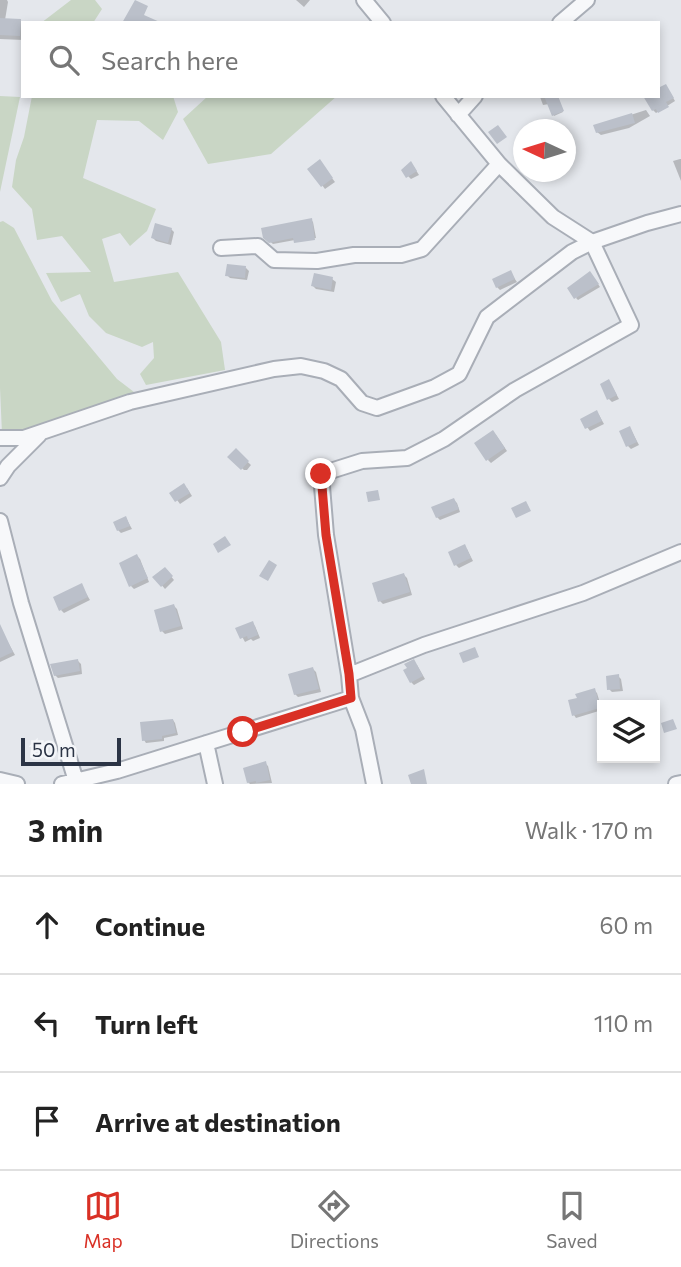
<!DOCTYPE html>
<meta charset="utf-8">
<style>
:root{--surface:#fff;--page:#f2f2f2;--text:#222;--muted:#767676;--line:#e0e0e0;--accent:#d93025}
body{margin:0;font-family:Commissioner,sans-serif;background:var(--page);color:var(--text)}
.controls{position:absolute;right:21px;bottom:21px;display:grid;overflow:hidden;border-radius:0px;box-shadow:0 4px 10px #0003}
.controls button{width:63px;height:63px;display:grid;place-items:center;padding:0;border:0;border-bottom:2px solid var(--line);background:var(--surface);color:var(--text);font:35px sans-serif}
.compass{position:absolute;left:513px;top:119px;width:63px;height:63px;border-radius:50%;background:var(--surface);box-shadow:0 4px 10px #0003;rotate:274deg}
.scale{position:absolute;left:21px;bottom:18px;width:100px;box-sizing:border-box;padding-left:7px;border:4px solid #2b3445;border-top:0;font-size:19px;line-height:24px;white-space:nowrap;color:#2b3445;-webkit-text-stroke:5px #f4f6f9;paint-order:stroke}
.stop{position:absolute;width:21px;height:21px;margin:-16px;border:5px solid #d93025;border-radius:50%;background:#fff}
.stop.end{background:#d93025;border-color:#fff;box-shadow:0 2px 7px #0008}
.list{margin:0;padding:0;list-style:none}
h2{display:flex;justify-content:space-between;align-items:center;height:91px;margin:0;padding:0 28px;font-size:30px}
h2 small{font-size:23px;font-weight:400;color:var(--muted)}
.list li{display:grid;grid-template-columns:46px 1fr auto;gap:21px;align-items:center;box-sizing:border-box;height:98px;padding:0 28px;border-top:2px solid var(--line)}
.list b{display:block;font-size:26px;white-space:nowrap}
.list em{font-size:23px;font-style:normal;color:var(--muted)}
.icon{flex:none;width:38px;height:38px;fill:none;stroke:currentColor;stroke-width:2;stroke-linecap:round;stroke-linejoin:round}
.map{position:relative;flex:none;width:681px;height:784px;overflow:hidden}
.search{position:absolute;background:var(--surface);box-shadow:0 4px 10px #0003;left:21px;right:21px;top:21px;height:77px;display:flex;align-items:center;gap:18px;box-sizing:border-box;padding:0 24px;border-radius:0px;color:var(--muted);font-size:26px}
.sheet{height:385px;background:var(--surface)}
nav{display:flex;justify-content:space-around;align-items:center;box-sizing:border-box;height:98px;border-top:2px solid var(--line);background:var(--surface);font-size:19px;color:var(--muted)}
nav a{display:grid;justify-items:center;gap:4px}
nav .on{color:var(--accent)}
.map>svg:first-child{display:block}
.green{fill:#c9d6c5}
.shadow{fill:#0003}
.building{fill:#bbc0ca}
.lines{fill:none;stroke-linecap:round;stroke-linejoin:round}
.street-casing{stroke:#a9aeb7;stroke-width:18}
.street{stroke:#f7f8fa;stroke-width:14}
.route{stroke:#d93025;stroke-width:9}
</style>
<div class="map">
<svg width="681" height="784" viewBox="0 0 681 784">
<rect width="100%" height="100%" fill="#e4e7ec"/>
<!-- green -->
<path class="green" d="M71 0H95L102 9 93 23H41Z
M0 96 20 97 0 192Z
M32 96H173L178 112 163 140 139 121 97 120 83 178 156 209 147 231 130 246 120 233 102 239 114 282 178 272 221 342 225 370 146 385 140 374 154 358 153 342 142 347 106 333 89 316 80 294 61 302 46 273 91 272 62 236 37 240 32 209 12 187 16 160 24 137Z
M208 96H337L271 154 208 164 183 119Z
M3 221 14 228 52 301 117 379 134 392 35 431 2 434 0 388V222Z"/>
<!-- shadow -->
<path class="shadow" d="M0 0H7L8 2 5 20H20L23 23V40L0 39Z
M296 0H310L304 7Z
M668 89 675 101 656 113 653 110 658 96Z
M543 96H557L563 112 554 116 549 104 543 105 540 97Z
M646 110 650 116 629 128 601 135 597 132 596 126Z
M680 159H681V181L673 161Z
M322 165 335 182 325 189 310 169Z
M414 167 419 175 411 179 408 176Z
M311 220 313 222 316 238 296 241 295 240 273 244 265 237Z
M171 229 174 232 171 245 156 241 153 238Z
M246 268 249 271 247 280 230 278 227 275Z
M510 272 517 282 500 290 497 287Z
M592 275 600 287 578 300 576 298Z
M332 279 336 282 334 292 316 289 313 286Z
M609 381 619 399 612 402 609 399Z
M599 415 604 424 590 431 582 420Z
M630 428 639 445 631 449 628 446Z
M496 435 507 451 491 463 488 460Z
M236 451 251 465 247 470H244L230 457Z
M187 488 192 496 180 504 172 493Z
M454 500 457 503 460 512 440 520 437 517Z
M126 518 132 529 121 533 118 530Z
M467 549 473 561 459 568 456 565Z
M137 556 140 559 149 582 134 589 131 586Z
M165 569 174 580 165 589 155 577Z
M404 575 407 578 412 595 383 604 380 601Z
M81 585 90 600 64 613 61 610Z
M174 606 177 609 183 629 165 634 162 631Z
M252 623 255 626 260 638 253 641 251 639 245 642 238 629Z
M5 637 15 655 0 662V639Z
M78 661 81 664 82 674 58 678 55 675Z
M417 665 425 679 414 685 411 682Z
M313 669 316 672 321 692 298 697 295 694Z
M618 676 621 679 623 691 612 692 609 689Z
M594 690 597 693 602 710 576 718 574 715Z
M173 720 175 723 178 735 164 738V741L146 743 144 740Z
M265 763 268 766 272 783 250 784 248 782Z"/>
<!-- building -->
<path class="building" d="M135 0 148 6 144 15 162 23H122Z
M0 18 21 19 20 36 0 35Z
M666 84 674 98 666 102 669 107 658 113 656 109 652 111 643 96H658V88Z
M544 96H558L564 111 552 116Z
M632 113 635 123 596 133 593 125Z
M498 125 507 137 497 144 488 132Z
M320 159 333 178 321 187 307 169Z
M411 161 417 171 406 178 401 170Z
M312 218 315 240 294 243 293 238 269 243 263 238 261 228Z
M155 223 172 228 168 243 151 238Z
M227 264 246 266 245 278 225 276Z
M511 270 515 279 496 288 492 279Z
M590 271 599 284 574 299 567 288Z
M314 273 333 277 331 290 311 286Z
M609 379 617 395 607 400 600 384Z
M597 410 602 421 585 429 580 419Z
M630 426 637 442 626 447 619 431Z
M493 430 505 448 486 461 474 443Z
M236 448 249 461 241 470 227 457Z
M184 483 190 493 175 502 169 493Z
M378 490 380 500 368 502 366 492Z
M454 498 459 509 436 518 431 507Z
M526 501 531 511 516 518 511 508Z
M126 516 130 526 117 531 113 522Z
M225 536 231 545 218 553 213 544Z
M465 544 471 558 454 566 448 552Z
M137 554 148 578 129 587 119 563Z
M269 560 277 565 268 581 259 576Z
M165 567 173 576 161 587 152 577Z
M404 573 410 592 378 602 372 583Z
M82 583 88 597 59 611 53 597Z
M174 604 181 626 160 632 154 610Z
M253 621 258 635 248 639 247 636 240 639 235 628Z
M0 624 13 652 0 658Z
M475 647 479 657 463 663 459 653Z
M78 659 80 671 54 676 50 664Z
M414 659 423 676 410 683 403 670 407 668 404 664Z
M313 667 319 689 294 695 288 674Z
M619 674 620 689 607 690 606 676Z
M595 688 600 708 572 716 568 700 577 698 575 694Z
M173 719 176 733 162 736V739L142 741 140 722Z
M673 719 677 729 664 733 661 723Z
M266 761 270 780 256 783V781L247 783 243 768Z
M424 769 427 784H411L408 775Z"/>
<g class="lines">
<defs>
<path id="street" d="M364 0 383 23
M560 23 587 0
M443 96 499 164 553 217 592 242 647 223 681 214
M458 115 475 96
M221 248 258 246 274 260 317 261 354 255H401L422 249 499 164
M0 438H24L130 402 274 369 301 366 324 371 341 379 362 403 377 408 435 387 459 374 487 317 572 252 592 242 631 325 515 390 444 439 407 458 362 461 321 474 326 535 349 675 351 698 363 729 374 784
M0 478 8 466 39 435
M0 521 21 603 76 781
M349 675 424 645 583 593 681 552
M206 743 215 784
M0 780 17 784
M62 784 117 771 351 698
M676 784 681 783"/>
</defs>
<!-- street casing -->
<use href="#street" class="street-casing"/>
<!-- street -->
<use href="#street" class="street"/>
</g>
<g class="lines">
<!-- route -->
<path class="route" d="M243 732 351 698 349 674 326 535 321 474"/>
</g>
</svg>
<div class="controls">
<button><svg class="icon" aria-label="layers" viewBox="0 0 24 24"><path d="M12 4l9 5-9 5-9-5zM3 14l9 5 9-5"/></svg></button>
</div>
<svg class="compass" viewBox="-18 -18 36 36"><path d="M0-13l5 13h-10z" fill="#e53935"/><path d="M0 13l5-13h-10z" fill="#767676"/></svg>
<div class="scale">50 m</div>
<div class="stop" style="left:243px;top:732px"></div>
<div class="stop end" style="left:321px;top:474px"></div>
<div class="search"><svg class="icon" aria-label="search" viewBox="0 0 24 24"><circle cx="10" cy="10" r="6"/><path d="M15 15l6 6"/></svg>Search here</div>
</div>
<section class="sheet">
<h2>3 min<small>Walk · 170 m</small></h2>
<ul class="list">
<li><svg class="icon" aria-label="ahead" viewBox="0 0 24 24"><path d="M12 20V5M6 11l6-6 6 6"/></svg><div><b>Continue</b></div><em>60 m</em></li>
<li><svg class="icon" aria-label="left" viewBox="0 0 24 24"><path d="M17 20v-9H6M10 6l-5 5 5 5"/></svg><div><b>Turn left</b></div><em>110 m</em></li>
<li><svg class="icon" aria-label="arrive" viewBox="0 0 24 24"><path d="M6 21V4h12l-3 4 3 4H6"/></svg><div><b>Arrive at destination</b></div></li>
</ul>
</section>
<nav>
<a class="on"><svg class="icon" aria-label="map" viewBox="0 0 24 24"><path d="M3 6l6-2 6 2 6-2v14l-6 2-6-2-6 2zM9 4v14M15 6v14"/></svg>Map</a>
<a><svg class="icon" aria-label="directions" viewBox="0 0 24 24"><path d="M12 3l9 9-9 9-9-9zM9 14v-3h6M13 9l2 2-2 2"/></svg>Directions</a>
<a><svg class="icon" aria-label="saved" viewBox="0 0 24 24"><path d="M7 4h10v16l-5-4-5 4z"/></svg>Saved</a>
</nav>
